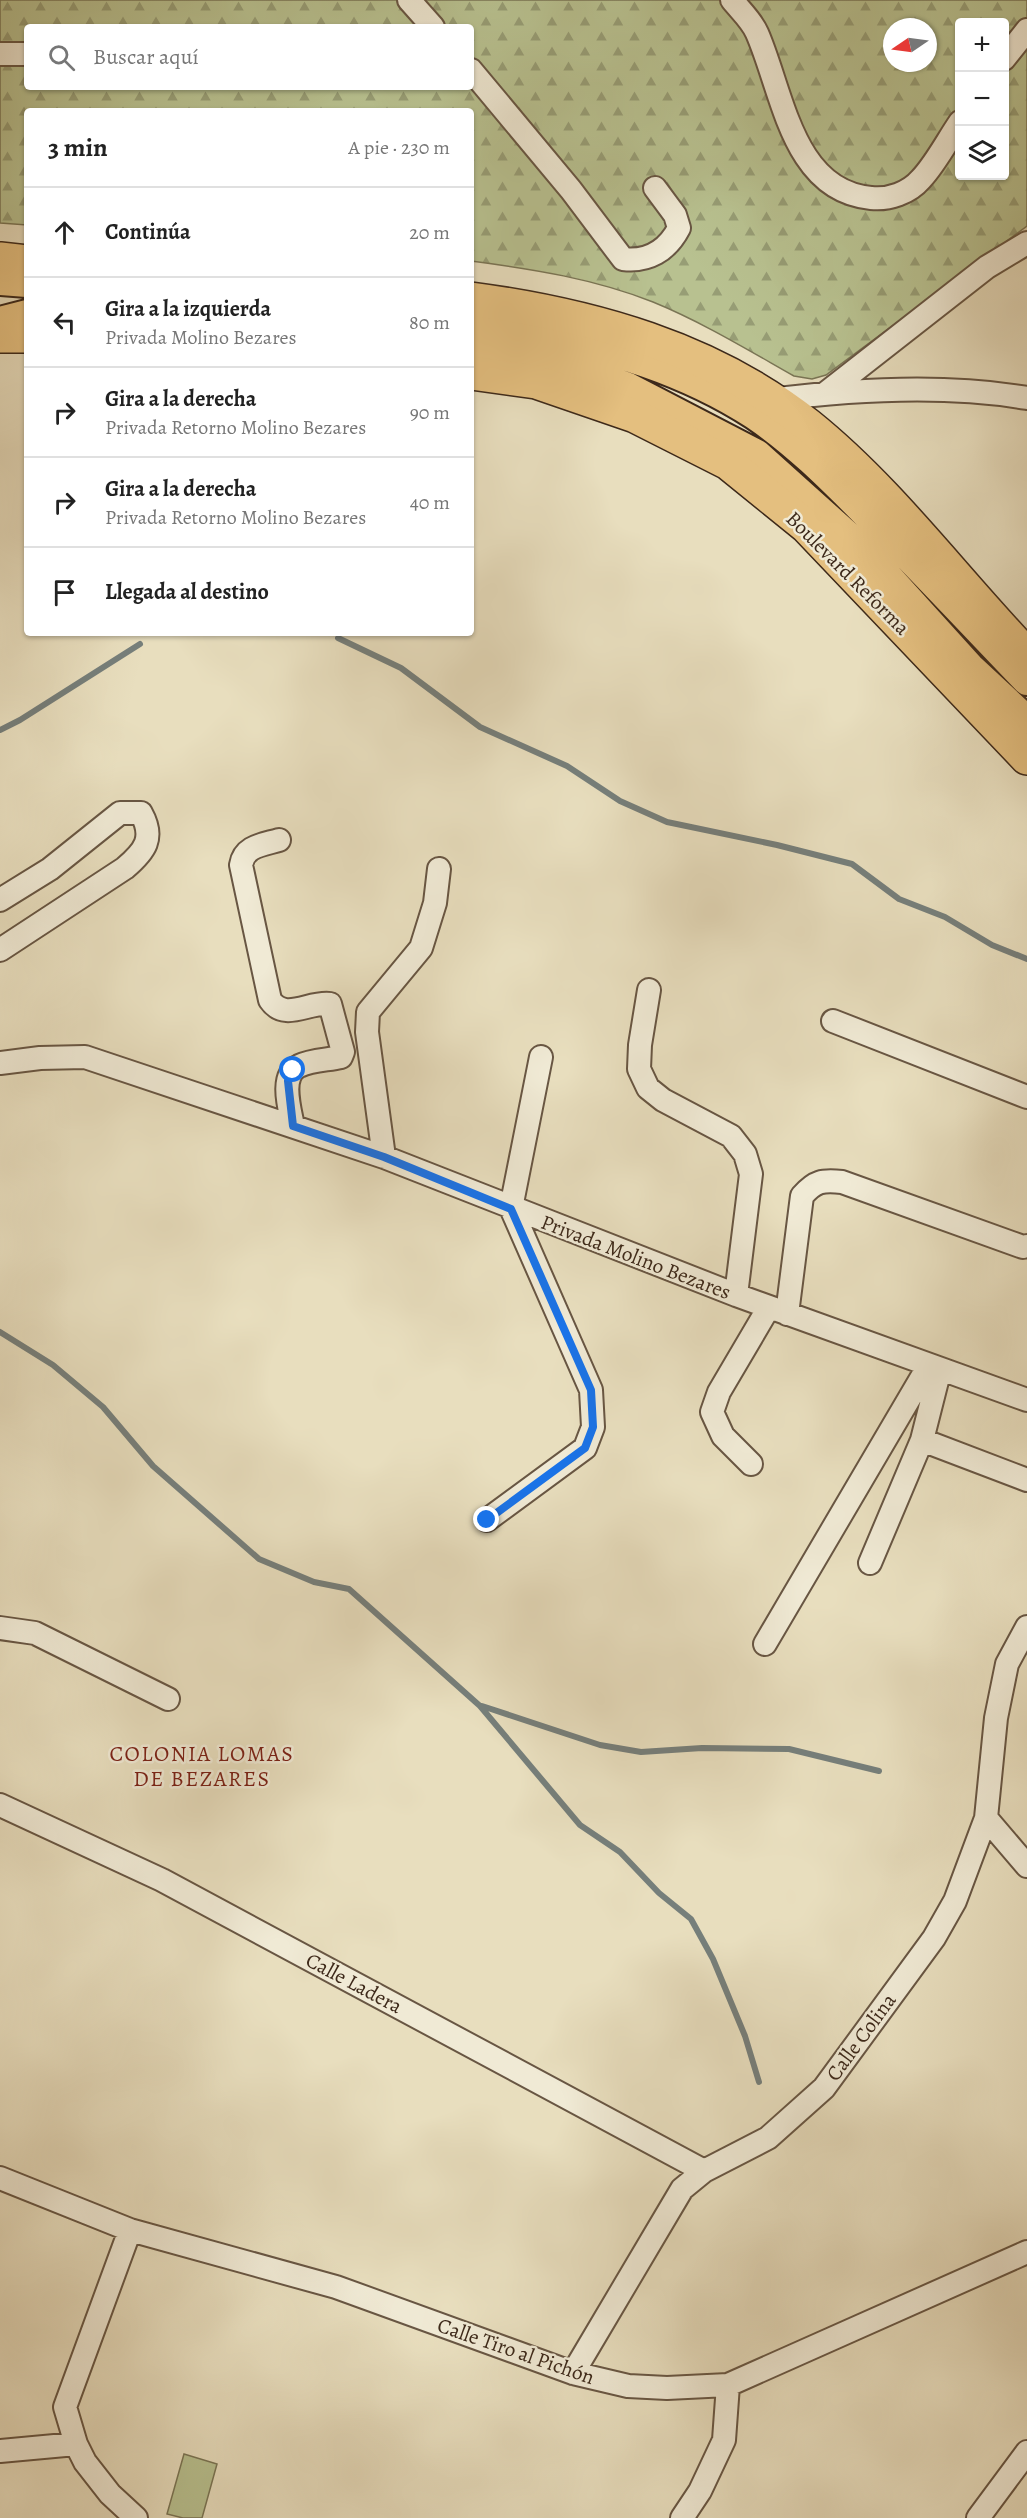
<!DOCTYPE html>
<html lang="es">
<meta charset="utf-8">
<style>
:root{--surface:#fff;--page:#f6f6f6;--text:#222;--muted:#767676;--line:#e0e0e0}
body{margin:0;font-family:Alegreya,serif;background:var(--page);color:var(--text)}
.controls{position:absolute;right:18px;top:18px;display:grid;overflow:hidden;border-radius:6px;box-shadow:0 2px 4px #0004}
.controls button{width:54px;height:54px;display:grid;place-items:center;padding:0;border:0;border-bottom:2px solid var(--line);background:var(--surface);color:var(--text);font:30px sans-serif}
.compass{position:absolute;left:883px;top:18px;width:54px;height:54px;border-radius:50%;background:var(--surface);box-shadow:0 2px 4px #0004;rotate:257deg}
.stop{position:absolute;width:18px;height:18px;margin:-14px;border:4px solid #1a73e8;border-radius:50%;background:#fff}
.stop.end{background:#1a73e8;border-color:#fff;box-shadow:0 2px 6px #0008}
.list{margin:0;padding:0;list-style:none}
h2{display:flex;justify-content:space-between;align-items:center;height:78px;margin:0;padding:0 24px;font-size:26px}
h2 small{font-size:20px;font-weight:400;color:var(--muted)}
.list li{display:grid;grid-template-columns:39px 1fr auto;gap:18px;align-items:center;box-sizing:border-box;height:90px;padding:0 24px;border-top:2px solid var(--line)}
.list b{display:block;font-size:22px;white-space:nowrap}
.list p{margin:0;font-size:20px;white-space:nowrap;color:var(--muted)}
.list em{font-size:20px;font-style:normal;color:var(--muted)}
.icon{flex:none;width:33px;height:33px;fill:none;stroke:currentColor;stroke-width:2;stroke-linecap:round;stroke-linejoin:round}
.map{position:relative;flex:none;width:1027px;height:2518px;overflow:hidden}
.search{position:absolute;background:var(--surface);box-shadow:0 2px 4px #0004;left:24px;top:24px;width:450px;height:66px;display:flex;align-items:center;gap:15px;box-sizing:border-box;padding:0 21px;border-radius:6px;color:var(--muted);font-size:22px}
.panel{position:absolute;background:var(--surface);box-shadow:0 2px 4px #0004;left:24px;top:108px;width:450px;height:528px;border-radius:6px}
.map>svg:first-child{display:block}
.grass{fill:#b8c190;stroke:#7a7555;stroke-width:1.5}
.forest{fill:url(#forest-firs);stroke:#7a7555;stroke-width:1.5;fill-rule:evenodd}
.lines{fill:none;stroke-linecap:round;stroke-linejoin:round}
.stream{stroke:#767f7b;stroke-width:6}
.minor-casing{stroke:#685643;stroke-width:26}
.major-casing{stroke:#3d291a;stroke-width:32}
.highway-casing{stroke:#3d291a;stroke-width:36}
.minor{stroke:#f0ead5;stroke-width:22}
.major{stroke:#e4bf7f;stroke-width:28}
.highway{stroke:#e4bf7f;stroke-width:33}
.route{stroke:#1a73e8;stroke-width:8}
.labels{text-anchor:middle;stroke-width:5;stroke-linejoin:round;paint-order:stroke}
.street-label{font-size:21px;fill:#3d291a;stroke:#f0ead5}
.neighbourhood-label{font-size:22px;letter-spacing:1.5px;fill:#7a1f14;stroke:#f0ead5}
</style>
<div class="map">
<svg width="1027" height="2518" viewBox="0 0 1027 2518">
<defs>
<pattern id="forest-firs" width="22" height="20" patternUnits="userSpaceOnUse" patternTransform="scale(1.5)"><rect width="22" height="20" fill="#b8c190"/><path d="M5 1l3.5 6h-7zM16 11l3.5 6h-7z" fill="#979d75"/></pattern>
</defs>
<rect width="100%" height="100%" fill="#e8debe"/>
<filter id="stains"><feTurbulence type="fractalNoise" baseFrequency=".00333" numOctaves="4"/><feColorMatrix values="0 0 0 0 .2 0 0 0 0 .09 0 0 0 0 .02 0 0 0 .5 -.17"/></filter>
<radialGradient id="worn" r=".72"><stop offset=".6" stop-color="#630" stop-opacity="0"/><stop offset="1" stop-color="#630" stop-opacity=".3"/></radialGradient>
<!-- grass -->
<path class="grass" d="M184 2454 217 2464 202 2518H183L167 2514Z"/>
<!-- forest -->
<path class="forest" d="M0 0H1027V226L826 375 812 379 794 376C748 350 702 322 653 302 595 279 533 269 471 261V111H27V225L0 223ZM960 22H1004V176H960ZM27 27H471V87H27ZM892 27H928V63H892Z"/>
<g class="lines">
<!-- stream -->
<path class="stream" d="M338 638 401 668 480 727 567 766 620 801 667 822 777 845 852 864 899 899 945 917 992 945 1027 959
M0 730 20 720 140 644
M0 1332 53 1365 103 1407 153 1466 259 1559 314 1582 349 1589 480 1706 580 1825 620 1852 659 1893 691 1919 713 1959 745 2036 759 2082
M482 1706 600 1745 641 1752 702 1748 789 1749 879 1771"/>
<defs>
<path id="minor" d="M409 0 433 27
M732 0C740 10 752 21 757 33 783 92 792 191 871 198 889 200 909 193 921 179 936 163 947 141 960 122
M0 54H27
M1004 59 1027 30
M471 70 571 190 623 259C648 262 667 251 679 228L675 215 655 188
M826 393 987 267 1027 243
M772 400C855 389 944 384 1027 398
M279 840C262 845 244 846 241 865L270 1000C285 1022 309 1001 330 1004L343 1052 341 1057C328 1060 311 1060 299 1066 279 1075 290 1110 293 1126
M0 900 50 869 120 813H141C155 838 145 851 125 868L0 950
M649 990 640 1045 639 1069 648 1088 663 1100 731 1136 745 1154 751 1174 736 1295
M833 1021 1027 1097
M0 1063 40 1058 85 1057 384 1157 736 1295 1027 1400
M384 1157 367 1032 368 1012 421 948 435 903 439 869
M787 1314 802 1196C815 1181 822 1180 842 1182L1023 1247 1027 1246
M922 1440 1027 1480
M751 1464 723 1436 712 1412 719 1392 769 1307
M487 1520 585 1448 593 1427 591 1390 511 1208 541 1057
M870 1563 922 1440 940 1369
M0 1628 35 1633 168 1699
M765 1644 929 1365
M0 1805 162 1880 704 2171
M986 1818 1027 1866
M0 2178 130 2230 336 2287 573 2373 628 2386 667 2388 728 2385 1027 2252
M130 2230 65 2407 76 2444 85 2462 110 2494 136 2518
M573 2373 682 2189 704 2171 768 2138 824 2088 934 1938 955 1901 986 1818 996 1718 1007 1664 1027 1627
M0 2451 76 2444
M682 2518 700 2491 724 2440 728 2385
M978 2518 1027 2452"/>
<path id="major" d="M0 281 27 283
M0 321 27 314
M471 324C568 336 671 361 754 415 797 444 833 481 870 518 923 571 975 627 1027 681
M471 346 551 359 628 387 757 454 864 550 970 667 1027 720"/>
<path id="highway" d="M0 259 27 262
M471 299C591 315 711 348 808 425 889 490 955 580 1027 655
M0 336H27
M471 373 536 382 635 416 728 463 807 527 1027 758"/>
</defs>
<!-- minor casing -->
<use href="#minor" class="minor-casing"/>
<!-- major casing -->
<use href="#major" class="major-casing"/>
<!-- highway casing -->
<use href="#highway" class="highway-casing"/>
<!-- minor -->
<use href="#minor" class="minor"/>
<!-- major -->
<use href="#major" class="major"/>
<!-- highway -->
<use href="#highway" class="highway"/>
</g>
<g class="lines">
<!-- route -->
<path class="route" d="M293 1070 288 1081 293 1126 384 1157 511 1209 591 1390 593 1427 585 1448 487 1520"/>
</g>
<g class="labels">
<!-- street labels -->
<g class="street-label">
<text transform="translate(848 573) rotate(45)" y="7">Boulevard Reforma</text>
<text transform="translate(636 1257) rotate(21)" y="7">Privada Molino Bezares</text>
<text transform="translate(354 1983) rotate(28)" y="7">Calle Ladera</text>
<text transform="translate(861 2037) rotate(-54)" y="7">Calle Colina</text>
<text transform="translate(516 2351) rotate(19)" y="7">Calle Tiro al Pichón</text>
</g>
<!-- neighbourhood labels -->
<g class="neighbourhood-label">
<text x="202" y="1761">COLONIA LOMAS<tspan x="202" dy="25">DE BEZARES</tspan></text>
</g>
</g>
<rect width="100%" height="100%" filter="url(#stains)"/>
<rect width="100%" height="100%" fill="url(#worn)"/>
</svg>
<div class="controls">
<button>+</button>
<button>−</button>
<button><svg class="icon" aria-label="layers" viewBox="0 0 24 24"><path d="M12 4l9 5-9 5-9-5zM3 14l9 5 9-5"/></svg></button>
</div>
<svg class="compass" viewBox="-18 -18 36 36"><path d="M0-13l5 13h-10z" fill="#e53935"/><path d="M0 13l5-13h-10z" fill="#767676"/></svg>
<div class="stop" style="left:293px;top:1070px"></div>
<div class="stop end" style="left:487px;top:1520px"></div>
<div class="search"><svg class="icon" aria-label="search" viewBox="0 0 24 24"><circle cx="10" cy="10" r="6"/><path d="M15 15l6 6"/></svg>Buscar aquí</div>
<section class="panel">
<h2>3 min<small>A pie · 230 m</small></h2>
<ul class="list">
<li><svg class="icon" aria-label="ahead" viewBox="0 0 24 24"><path d="M12 20V5M6 11l6-6 6 6"/></svg><div><b>Continúa</b></div><em>20 m</em></li>
<li><svg class="icon" aria-label="left" viewBox="0 0 24 24"><path d="M17 20v-9H6M10 6l-5 5 5 5"/></svg><div><b>Gira a la izquierda</b><p>Privada Molino Bezares</p></div><em>80 m</em></li>
<li><svg class="icon" aria-label="right" viewBox="0 0 24 24"><path d="M7 20v-9h11M14 6l5 5-5 5"/></svg><div><b>Gira a la derecha</b><p>Privada Retorno Molino Bezares</p></div><em>90 m</em></li>
<li><svg class="icon" aria-label="right" viewBox="0 0 24 24"><path d="M7 20v-9h11M14 6l5 5-5 5"/></svg><div><b>Gira a la derecha</b><p>Privada Retorno Molino Bezares</p></div><em>40 m</em></li>
<li><svg class="icon" aria-label="arrive" viewBox="0 0 24 24"><path d="M6 21V4h12l-3 4 3 4H6"/></svg><div><b>Llegada al destino</b></div></li>
</ul>
</section>
</div>
